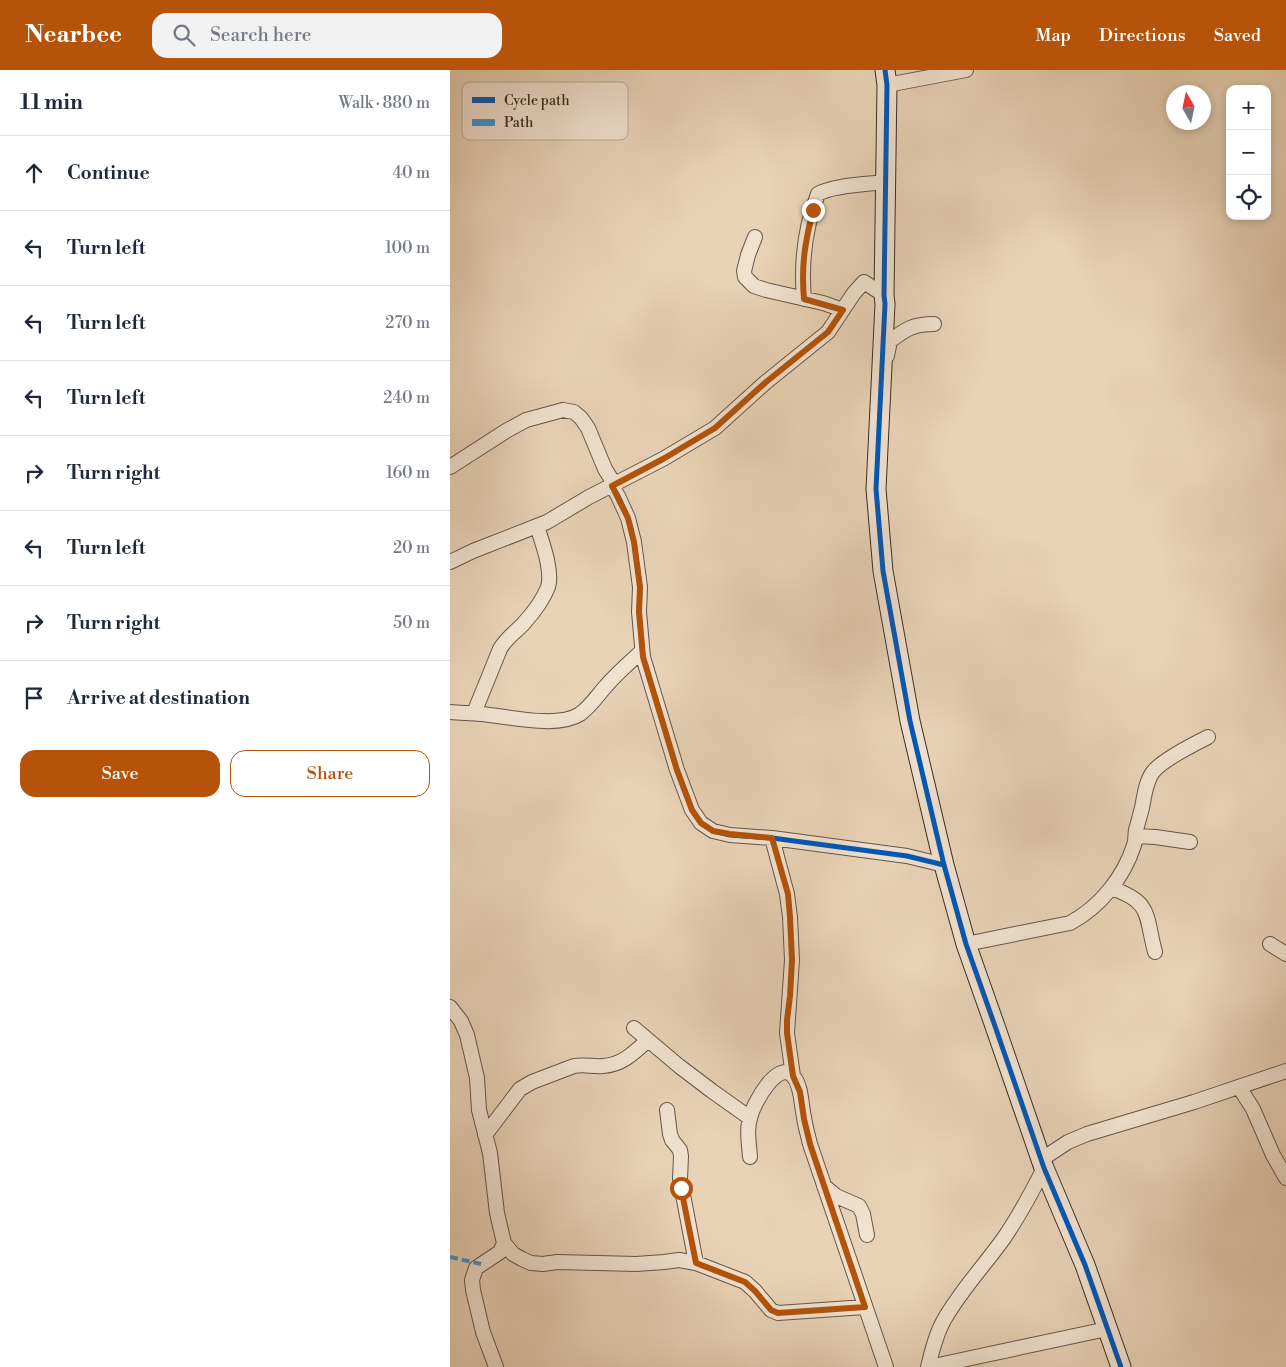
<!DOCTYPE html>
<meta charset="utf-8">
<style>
:root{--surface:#fff;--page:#f2f2f3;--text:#1f2937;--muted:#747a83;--line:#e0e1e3;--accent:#b45309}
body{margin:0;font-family:"Libre Bodoni",serif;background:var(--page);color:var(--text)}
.controls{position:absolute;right:15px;top:15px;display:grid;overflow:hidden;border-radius:10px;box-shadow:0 2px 8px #0003}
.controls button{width:45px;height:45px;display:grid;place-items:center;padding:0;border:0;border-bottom:1px solid var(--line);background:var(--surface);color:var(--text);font:25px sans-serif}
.compass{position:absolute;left:716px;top:15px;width:45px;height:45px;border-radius:50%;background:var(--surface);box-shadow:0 2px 8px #0003;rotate:351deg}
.stop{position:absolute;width:15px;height:15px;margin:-11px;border:4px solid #b45309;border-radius:50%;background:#fff}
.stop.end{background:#b45309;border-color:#fff;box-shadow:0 1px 5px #0008}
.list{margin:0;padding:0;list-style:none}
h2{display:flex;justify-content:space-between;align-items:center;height:65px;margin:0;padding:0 20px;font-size:21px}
h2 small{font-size:16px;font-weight:400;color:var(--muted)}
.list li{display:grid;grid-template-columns:32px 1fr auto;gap:15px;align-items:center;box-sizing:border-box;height:75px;padding:0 20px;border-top:1px solid var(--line)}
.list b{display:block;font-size:19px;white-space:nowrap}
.list em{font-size:16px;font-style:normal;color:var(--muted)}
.actions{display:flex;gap:10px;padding:15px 20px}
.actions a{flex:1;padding:11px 0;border:1px solid var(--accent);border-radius:15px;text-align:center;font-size:18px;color:var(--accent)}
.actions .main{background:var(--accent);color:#fff}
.icon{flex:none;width:28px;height:28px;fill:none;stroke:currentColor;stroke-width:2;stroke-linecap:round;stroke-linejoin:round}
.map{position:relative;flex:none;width:836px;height:1297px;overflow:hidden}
header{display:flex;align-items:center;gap:30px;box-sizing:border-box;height:70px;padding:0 25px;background:var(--accent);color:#fff}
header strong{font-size:24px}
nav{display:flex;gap:28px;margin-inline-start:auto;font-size:18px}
.search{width:350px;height:45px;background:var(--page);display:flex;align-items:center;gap:12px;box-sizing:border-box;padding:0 18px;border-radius:15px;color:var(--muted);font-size:19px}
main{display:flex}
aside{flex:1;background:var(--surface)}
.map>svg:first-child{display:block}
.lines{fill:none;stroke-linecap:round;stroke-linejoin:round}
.street-casing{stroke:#645649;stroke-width:16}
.secondary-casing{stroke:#382c24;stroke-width:21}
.street{stroke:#f1e2d0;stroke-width:14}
.secondary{stroke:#f1e2d0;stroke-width:19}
.quiet{stroke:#3e96d6;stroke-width:4;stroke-dasharray:8 4;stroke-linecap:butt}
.cycleway-casing{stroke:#f1e2d0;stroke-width:8}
.cycleway{stroke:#0057b8;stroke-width:5}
.route{stroke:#b45309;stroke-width:6}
.key{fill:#f1e2d0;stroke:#baab9c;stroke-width:1}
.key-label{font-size:14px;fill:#382c24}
</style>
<header>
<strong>Nearbee</strong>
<div class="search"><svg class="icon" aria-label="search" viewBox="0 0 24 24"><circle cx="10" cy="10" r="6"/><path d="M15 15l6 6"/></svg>Search here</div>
<nav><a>Map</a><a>Directions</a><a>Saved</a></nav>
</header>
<main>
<aside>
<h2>11 min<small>Walk · 880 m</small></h2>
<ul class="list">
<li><svg class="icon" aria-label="ahead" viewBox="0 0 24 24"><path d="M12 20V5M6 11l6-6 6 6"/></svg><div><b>Continue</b></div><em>40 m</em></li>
<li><svg class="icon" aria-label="left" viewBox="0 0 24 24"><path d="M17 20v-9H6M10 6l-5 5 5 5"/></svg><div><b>Turn left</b></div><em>100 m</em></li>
<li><svg class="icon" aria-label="left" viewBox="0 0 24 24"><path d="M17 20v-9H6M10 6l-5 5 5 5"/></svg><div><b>Turn left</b></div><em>270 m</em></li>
<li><svg class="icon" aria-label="left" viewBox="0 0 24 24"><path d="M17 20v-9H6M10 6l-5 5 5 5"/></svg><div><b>Turn left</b></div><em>240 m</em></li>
<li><svg class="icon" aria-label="right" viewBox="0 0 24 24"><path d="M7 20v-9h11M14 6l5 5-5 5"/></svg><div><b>Turn right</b></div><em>160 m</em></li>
<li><svg class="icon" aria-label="left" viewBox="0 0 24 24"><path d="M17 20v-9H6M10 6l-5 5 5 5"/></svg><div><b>Turn left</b></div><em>20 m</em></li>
<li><svg class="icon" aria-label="right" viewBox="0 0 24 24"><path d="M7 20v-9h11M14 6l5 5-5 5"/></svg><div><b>Turn right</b></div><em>50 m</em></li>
<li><svg class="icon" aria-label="arrive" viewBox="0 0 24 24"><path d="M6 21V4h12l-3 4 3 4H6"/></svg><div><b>Arrive at destination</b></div></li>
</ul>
<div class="actions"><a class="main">Save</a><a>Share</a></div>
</aside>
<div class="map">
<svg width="836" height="1297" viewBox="0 0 836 1297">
<rect width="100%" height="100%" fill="#e9d3b7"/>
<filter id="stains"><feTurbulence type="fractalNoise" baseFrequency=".004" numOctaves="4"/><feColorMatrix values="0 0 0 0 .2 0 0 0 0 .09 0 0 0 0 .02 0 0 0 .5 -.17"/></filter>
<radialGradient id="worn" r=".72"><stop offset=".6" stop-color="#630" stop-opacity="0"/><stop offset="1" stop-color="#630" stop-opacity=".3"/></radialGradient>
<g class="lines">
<defs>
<path id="street" d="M437 15 516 0
M305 167 298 185 294 201 295 207 304 216 316 220 373 233 393 240
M354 229C351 194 355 157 368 124 382 115 419 114 436 112
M437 286 440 271C456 259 463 254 484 254
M0 397 56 361 76 350 113 340 124 342 131 348 138 358 155 399 165 415
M162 416 168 426 178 448 184 472 190 517 189 542 193 587 227 700 242 740 251 753 263 761 280 765 322 768 457 786 494 795
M0 492 23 481 97 452 139 427 213 389 265 358 316 312 378 262 404 223 414 212 434 225
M0 642C10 643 21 643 31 644 57 646 107 659 130 644 141 636 147 626 156 616 167 603 180 592 192 581
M24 643 50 579C56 568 66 562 74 553 83 543 93 530 98 517 103 501 92 472 87 456
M686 766 705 767 740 772
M322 768 337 824 340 847 342 890 337 963 343 1006
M661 818C702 832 695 844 705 882
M516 874 620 853C650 837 674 807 684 775 686 770 685 765 686 760 688 753 690 745 692 738 694 727 696 711 703 702 712 690 744 674 758 667
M820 874 836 884
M0 937 11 951 17 965 27 1008 29 1040 40 1083 47 1143 54 1173 50 1182 26 1198 22 1210 23 1220 33 1262 46 1297
M184 958 229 996 262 1021 300 1048
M789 1017 803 1039 823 1085 836 1108
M217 1040 220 1064 222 1070 230 1080 231 1086 230 1109 246 1193
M35 1065 70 1019 82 1012 124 996C134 994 143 997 153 996 172 995 185 982 198 970
M300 1087C299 1073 296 1058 301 1045 304 1033 328 989 343 1006 352 1016 351 1035 354 1047 355 1056 358 1065 360 1074L436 1297
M592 1089 618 1072 637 1064 744 1032 836 1001
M374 1116 386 1126 409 1136 413 1144 417 1165
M54 1173 63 1184 72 1189 81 1193 93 1194 107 1192 186 1194 214 1192 229 1190 246 1193 295 1212 305 1221 321 1240 328 1243 415 1237
M478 1297C482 1281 486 1264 494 1250 511 1220 534 1196 554 1168 569 1146 582 1122 594 1098
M479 1297 657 1259"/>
<path id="secondary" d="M435 0 437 15 434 225 435 234 426 419 433 501 460 651 494 795 516 874 546 959 594 1098 635 1195 671 1297"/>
</defs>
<!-- street casing -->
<use href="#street" class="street-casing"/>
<!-- secondary casing -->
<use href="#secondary" class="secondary-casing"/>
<!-- street -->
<use href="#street" class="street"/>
<!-- secondary -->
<use href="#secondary" class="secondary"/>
<!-- quiet -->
<path class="quiet" d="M0 1187 31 1194"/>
<defs>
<path id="cycleway" d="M435 0 437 15 434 225 435 234 426 419 433 501 460 651 494 795 516 874 546 959 594 1098 635 1195 671 1297
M162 416 168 426 178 448 184 472 190 517 189 542 193 587 227 700 242 740 251 753 263 761 280 765 322 768 457 786 494 795"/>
</defs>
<!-- cycleway casing -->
<use href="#cycleway" class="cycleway-casing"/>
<!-- cycleway -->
<use href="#cycleway" class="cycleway"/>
</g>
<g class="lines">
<!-- route -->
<path class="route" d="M231 1118 246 1193 295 1212 305 1221 321 1240 328 1243 415 1237 360 1074 354 1049 350 1022 343 1006 337 963V950L340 926 342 890 340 847 338 824 322 768 280 764 263 761 251 753 242 740 227 700 193 587 189 542 190 517 184 472 178 448 162 416 213 389 265 358 316 312 378 262 393 240 354 229C351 195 355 173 363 140"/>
</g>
<!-- legend -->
<rect x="12" y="12" width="166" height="58" rx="8" class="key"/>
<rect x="22" y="27" width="23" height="6" fill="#0057b8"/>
<rect x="22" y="49" width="23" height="7" fill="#3e96d6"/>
<g class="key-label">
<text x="54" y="35">Cycle path</text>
<text x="54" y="57">Path</text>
</g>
<rect width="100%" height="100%" filter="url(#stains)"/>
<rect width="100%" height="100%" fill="url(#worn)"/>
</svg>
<div class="controls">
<button>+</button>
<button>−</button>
<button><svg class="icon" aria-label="locate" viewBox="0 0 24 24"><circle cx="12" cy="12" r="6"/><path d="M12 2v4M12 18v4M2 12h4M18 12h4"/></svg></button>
</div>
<svg class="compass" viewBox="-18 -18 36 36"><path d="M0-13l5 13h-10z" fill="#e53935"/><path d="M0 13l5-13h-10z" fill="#747a83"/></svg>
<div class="stop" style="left:231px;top:1118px"></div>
<div class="stop end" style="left:363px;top:140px"></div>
</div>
</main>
